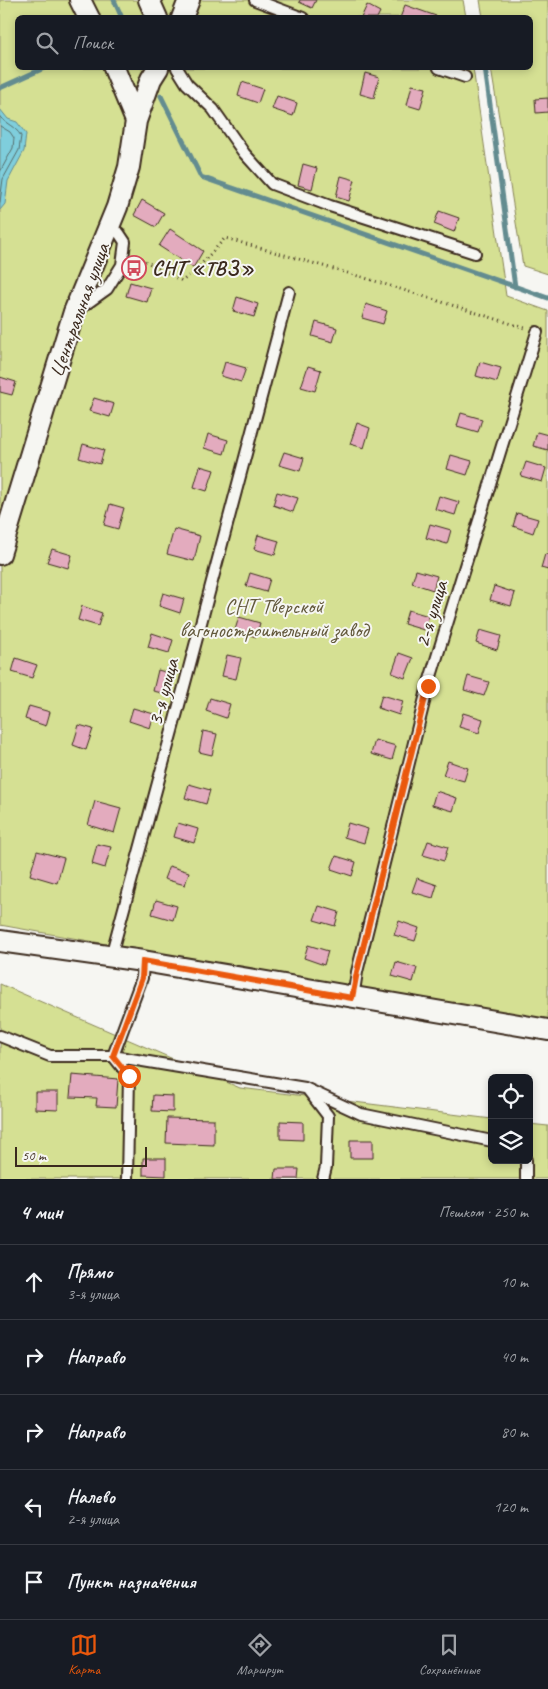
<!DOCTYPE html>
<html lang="ru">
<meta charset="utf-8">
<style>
:root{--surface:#171b24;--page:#242831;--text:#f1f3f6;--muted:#9ea1a6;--line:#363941;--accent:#ea580c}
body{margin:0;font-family:Caveat,sans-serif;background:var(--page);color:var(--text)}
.controls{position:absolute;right:15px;bottom:15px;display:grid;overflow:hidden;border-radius:8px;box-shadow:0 2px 8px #0003}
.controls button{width:45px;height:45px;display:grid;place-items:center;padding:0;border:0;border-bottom:1px solid var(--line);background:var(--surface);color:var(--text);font:25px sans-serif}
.scale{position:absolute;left:15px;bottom:12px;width:132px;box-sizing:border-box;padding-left:5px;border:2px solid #3b2a1e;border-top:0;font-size:14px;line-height:18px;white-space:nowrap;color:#3b2a1e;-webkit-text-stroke:4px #f6f6f2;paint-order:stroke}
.stop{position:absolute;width:15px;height:15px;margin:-11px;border:4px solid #ea580c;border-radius:50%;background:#fff}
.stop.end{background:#ea580c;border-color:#fff;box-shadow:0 1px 5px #0008}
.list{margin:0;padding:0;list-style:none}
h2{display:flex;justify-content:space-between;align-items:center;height:65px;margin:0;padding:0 20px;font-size:21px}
h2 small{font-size:16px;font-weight:400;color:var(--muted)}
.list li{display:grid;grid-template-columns:32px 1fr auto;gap:15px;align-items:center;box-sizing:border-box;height:75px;padding:0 20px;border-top:1px solid var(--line)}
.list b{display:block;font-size:19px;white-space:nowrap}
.list p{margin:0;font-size:16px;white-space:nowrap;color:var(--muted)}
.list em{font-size:16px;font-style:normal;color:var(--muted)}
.icon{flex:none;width:28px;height:28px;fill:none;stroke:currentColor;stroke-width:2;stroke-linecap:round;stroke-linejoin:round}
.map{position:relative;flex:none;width:548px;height:1179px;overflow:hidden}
.search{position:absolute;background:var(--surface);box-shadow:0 2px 8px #0003;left:15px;right:15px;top:15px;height:55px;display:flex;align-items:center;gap:12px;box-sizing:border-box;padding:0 18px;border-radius:8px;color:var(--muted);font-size:19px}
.sheet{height:440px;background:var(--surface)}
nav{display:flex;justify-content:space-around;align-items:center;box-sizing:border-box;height:70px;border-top:1px solid var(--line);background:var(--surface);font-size:14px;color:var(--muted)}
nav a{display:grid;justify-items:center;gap:2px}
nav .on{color:var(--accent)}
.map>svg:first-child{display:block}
.green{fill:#d5e093;stroke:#888558}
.water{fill:#7fcedc;stroke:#648c90}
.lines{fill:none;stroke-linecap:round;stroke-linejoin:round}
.shore{stroke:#566c6a;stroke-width:1}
.stream{stroke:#648c90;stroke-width:5}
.building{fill:#e3abbe;stroke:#3b2a1e}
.lane-casing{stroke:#3b2a1e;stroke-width:14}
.street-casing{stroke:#3b2a1e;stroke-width:24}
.path{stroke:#3b2a1e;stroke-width:3;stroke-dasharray:1 4;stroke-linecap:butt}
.lane{stroke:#f6f6f2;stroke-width:10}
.street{stroke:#f6f6f2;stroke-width:20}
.route{stroke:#ea580c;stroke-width:6}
.labels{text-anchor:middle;stroke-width:4;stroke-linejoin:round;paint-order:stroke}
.poi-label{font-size:21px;font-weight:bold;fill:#3b2a1e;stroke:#f6f6f2;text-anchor:start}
.street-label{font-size:21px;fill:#3b2a1e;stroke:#f6f6f2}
.park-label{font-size:21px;fill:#62583b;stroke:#f6f6f2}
</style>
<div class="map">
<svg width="548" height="1179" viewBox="0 0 548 1179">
<rect width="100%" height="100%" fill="#f6f6f2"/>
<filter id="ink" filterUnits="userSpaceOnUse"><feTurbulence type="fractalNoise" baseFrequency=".02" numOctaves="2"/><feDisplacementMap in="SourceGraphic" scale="10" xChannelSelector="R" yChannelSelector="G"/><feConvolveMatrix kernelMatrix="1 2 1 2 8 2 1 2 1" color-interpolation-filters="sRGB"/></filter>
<g filter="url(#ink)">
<!-- green -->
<path class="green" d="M0 0H463L466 17 18 18V68H473L506 296 548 311V1023L0 925Z
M480 0H548V274L523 266 491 68H530V18L483 17Z
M0 984 240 1088 492 1119V1160H529V1124L548 1126V1179H0Z"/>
<!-- water -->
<path class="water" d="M0 109 8 119 17 122 26 134 24 151 8 181 5 204 0 210Z"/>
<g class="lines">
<!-- shore -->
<path class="shore" d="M0 117C7 125 15 126 21 136L19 150 3 179 0 202
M0 126 10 132 14 138 13 148 0 172"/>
<!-- stream -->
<path class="stream" d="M114 0 122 18
M485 68 515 287
M0 88 44 68
M161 96 201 177 548 298"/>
</g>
<!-- building -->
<path class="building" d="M300 0H316L312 8 299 2Z
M367 5 380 12 377 18H361Z
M405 5 436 16 435 18H400Z
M365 73 379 77 374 98 360 94Z
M242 82 263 89 258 103 238 96Z
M412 85 426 88 420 109 407 105Z
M277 96 297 103 293 116 272 109Z
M548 98V112L536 113 535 99Z
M303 164 317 168 312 189 298 185Z
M341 176 355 180 349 201 336 197Z
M142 200 164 213 156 227 134 215Z
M439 211 459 218 454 232 434 224Z
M170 229 203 251 193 268 159 246Z
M130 282 151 288 147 302 126 296Z
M237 297 258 304 254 317 233 311Z
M366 304 387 311 383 324 362 318Z
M316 322 337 328 333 342 312 336Z
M225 362 246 368 241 382 221 376Z
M480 362 501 368 497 382 476 376Z
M308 366 321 370 315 391 301 387Z
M0 377 16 382 12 395 0 392Z
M94 398 114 404 110 417 89 411Z
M461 413 482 419 478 432 457 426Z
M357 423 370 428 364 448 350 444Z
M537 432 548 435V450L533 446Z
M208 434 228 440 224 454 204 448Z
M83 444 104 450 100 464 79 458Z
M284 452 304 458 300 471 279 465Z
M451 455 472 461 467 475 447 469Z
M526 462 546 468 542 482 521 476Z
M200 466 214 470 207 491 194 487Z
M277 492 298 498 293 512 273 505Z
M439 496 459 502 455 515 435 509Z
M110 504 124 508 118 529 104 525Z
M517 513 538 519 533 533 513 526Z
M430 524 451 530 447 544 426 538Z
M174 529 200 536 194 561 167 554Z
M258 535 279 541 275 555 254 549Z
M52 549 72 555 68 568 47 562Z
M545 554 548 555V570L541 568Z
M416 570 437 576 433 590 412 583Z
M250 573 270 579 266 592 246 586Z
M494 586 515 593 511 606 490 600Z
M163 593 184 599 180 613 159 606Z
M82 606 102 613 98 626 78 620Z
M408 610 429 616 424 630 404 624Z
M239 617 260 623 256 637 235 630Z
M480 630 501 636 497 650 476 643Z
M152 633 173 640 169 653 148 647Z
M399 653 413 658 405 678 392 673Z
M227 655 241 658 236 679 222 676Z
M16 658 37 665 32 678 12 672Z
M158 670 172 674 167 694 153 691Z
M468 676 489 682 484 696 464 690Z
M382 695 403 701 399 715 378 708Z
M210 698 230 704 226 718 206 711Z
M29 706 50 712 46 726 25 719Z
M133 708 154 714 150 728 129 721Z
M463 713 483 719 479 733 459 727Z
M79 725 93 729 86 750 73 745Z
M203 731 217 734 212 755 199 752Z
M375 740 396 746 392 760 371 754Z
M448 761 468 768 464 781 443 775Z
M189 784 210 790 206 804 185 798Z
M436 791 457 798 453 811 432 805Z
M95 801 121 808 114 833 88 825Z
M178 823 198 829 194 843 174 837Z
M348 823 368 829 364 843 344 837Z
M428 841 448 847 444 861 423 855Z
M97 844 111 847 105 868 92 864Z
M37 851 64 858 57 883 30 875Z
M336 856 356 862 352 876 331 869Z
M169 866 189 872 185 885 164 879Z
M417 878 437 885 433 898 412 892Z
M156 900 177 906 173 920 152 914Z
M319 906 339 912 335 926 314 920Z
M399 921 419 928 415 941 394 935Z
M308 945 328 951 324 965 304 958Z
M396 962 417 968 413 982 392 976Z
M72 1075 118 1079 116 1107 96 1106 97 1098 70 1097Z
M35 1092H58V1110L35 1109Z
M153 1095 173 1096V1112L152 1111Z
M167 1118 214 1119V1145L166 1143Z
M280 1121 303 1122V1140L280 1139Z
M350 1140H373V1158H350Z
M143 1158H166V1176L143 1175Z
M276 1169H299L298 1179H275Z"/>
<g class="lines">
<defs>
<path id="lane" d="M255 0 303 18
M177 68 187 84 213 109 244 153 272 184 330 206 475 253
M439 68 465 77
M79 309 107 289 122 265 125 242 119 233 109 228
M111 956 185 683 289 292
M353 998 357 972 428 686 537 332
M0 1036 50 1056H113L305 1088 361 1114 492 1141
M308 1090 328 1116 326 1167 323 1179
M526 1160V1179
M127 1179 129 1076 113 1056 142 978 143 961"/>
<path id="street" d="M80 0 89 18
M149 0 157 18
M182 18 189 0
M114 68 136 121
M0 554 74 312 117 207 129 167 136 121 151 79 158 68
M0 941 143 961 548 1030"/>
</defs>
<!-- lane casing -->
<use href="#lane" class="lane-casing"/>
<!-- street casing -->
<use href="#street" class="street-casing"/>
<!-- path -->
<path class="path" d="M145 261 182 281 195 271 225 238 365 278 525 328"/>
<!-- lane -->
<use href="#lane" class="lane"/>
<!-- street -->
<use href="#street" class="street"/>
</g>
</g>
<g class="lines" filter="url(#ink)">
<!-- route -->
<path class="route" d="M129 1076 113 1056 142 978 143 961 352 998 357 972 428 686"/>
</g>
<!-- icons -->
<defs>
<symbol id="bus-ring" viewBox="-11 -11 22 22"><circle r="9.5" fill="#f6f6f2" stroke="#d1495b" stroke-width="1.5"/><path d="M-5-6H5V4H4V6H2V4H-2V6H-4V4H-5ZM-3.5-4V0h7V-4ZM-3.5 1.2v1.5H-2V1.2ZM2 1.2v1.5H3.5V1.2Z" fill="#d1495b"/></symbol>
</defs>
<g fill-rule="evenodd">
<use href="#bus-ring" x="120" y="254" width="28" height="28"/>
</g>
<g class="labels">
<!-- poi labels -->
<g class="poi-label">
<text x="152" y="275">СНТ «ТВЗ»</text>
</g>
<!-- street labels -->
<g class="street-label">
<text transform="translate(79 310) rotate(-70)" y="7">Центральная улица</text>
<text transform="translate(431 614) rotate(-73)" y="7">2-я улица</text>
<text transform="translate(163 692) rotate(-75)" y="7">3-я улица</text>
</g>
<!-- park labels -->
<g class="park-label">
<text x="274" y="613">СНТ Тверской<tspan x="274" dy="24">вагоностроительный завод</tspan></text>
</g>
</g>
</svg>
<div class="controls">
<button><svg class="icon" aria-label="locate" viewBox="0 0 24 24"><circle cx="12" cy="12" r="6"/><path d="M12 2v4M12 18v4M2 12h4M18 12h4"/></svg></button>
<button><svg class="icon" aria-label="layers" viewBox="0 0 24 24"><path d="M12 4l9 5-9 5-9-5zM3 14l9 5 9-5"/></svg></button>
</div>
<div class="scale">50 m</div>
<div class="stop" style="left:129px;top:1076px"></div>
<div class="stop end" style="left:428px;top:686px"></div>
<div class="search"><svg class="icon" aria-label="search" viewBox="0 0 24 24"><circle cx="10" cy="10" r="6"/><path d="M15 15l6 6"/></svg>Поиск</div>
</div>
<section class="sheet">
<h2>4 мин<small>Пешком · 250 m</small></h2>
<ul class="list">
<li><svg class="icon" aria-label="ahead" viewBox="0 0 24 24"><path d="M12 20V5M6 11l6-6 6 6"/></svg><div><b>Прямо</b><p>3-я улица</p></div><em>10 m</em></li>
<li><svg class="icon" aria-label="right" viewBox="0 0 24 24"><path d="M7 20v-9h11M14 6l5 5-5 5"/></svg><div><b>Направо</b></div><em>40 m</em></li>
<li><svg class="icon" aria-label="right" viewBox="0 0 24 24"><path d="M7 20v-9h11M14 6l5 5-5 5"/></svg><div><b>Направо</b></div><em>80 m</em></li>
<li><svg class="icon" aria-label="left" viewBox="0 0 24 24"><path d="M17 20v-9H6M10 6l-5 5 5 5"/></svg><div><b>Налево</b><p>2-я улица</p></div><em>120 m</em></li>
<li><svg class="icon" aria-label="arrive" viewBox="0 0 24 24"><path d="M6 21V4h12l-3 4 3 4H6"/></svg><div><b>Пункт назначения</b></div></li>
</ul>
</section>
<nav>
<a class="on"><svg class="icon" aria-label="map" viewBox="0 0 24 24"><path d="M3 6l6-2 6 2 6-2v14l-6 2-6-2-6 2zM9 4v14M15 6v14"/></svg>Карта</a>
<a><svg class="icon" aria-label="directions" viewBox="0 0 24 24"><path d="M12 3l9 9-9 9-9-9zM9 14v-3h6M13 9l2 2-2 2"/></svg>Маршрут</a>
<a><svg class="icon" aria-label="saved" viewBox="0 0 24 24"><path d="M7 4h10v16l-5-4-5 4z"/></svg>Сохранённые</a>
</nav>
